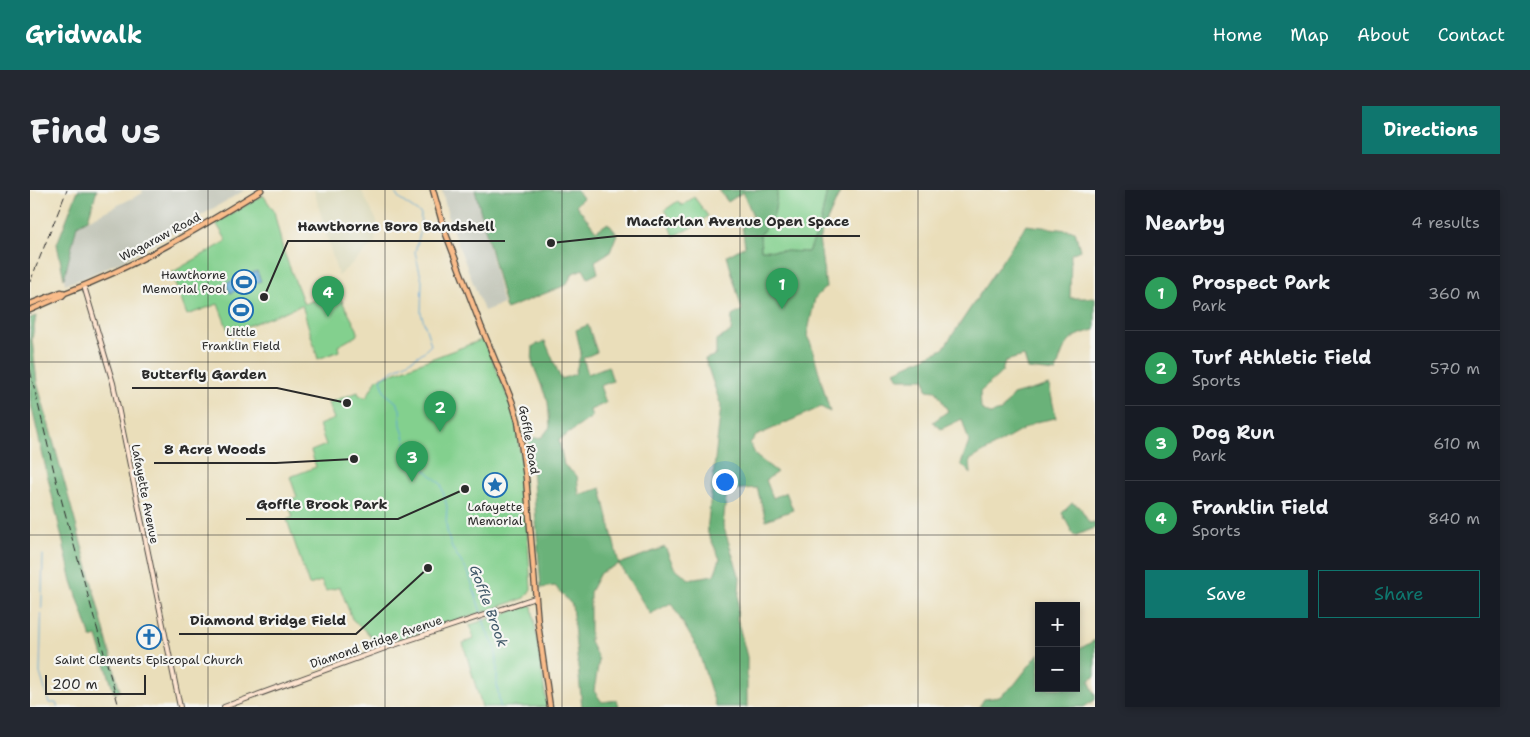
<!DOCTYPE html>
<meta charset="utf-8">
<style>
:root{--surface:#171b24;--page:#242831;--text:#f1f3f6;--muted:#9ea1a6;--line:#363941;--accent:#0f766e}
body{margin:0;font-family:"Shantell Sans",sans-serif;background:var(--page);color:var(--text)}
.controls{position:absolute;right:15px;bottom:15px;display:grid;overflow:hidden;border-radius:0px;box-shadow:0 2px 8px #0003}
.controls button{width:45px;height:45px;display:grid;place-items:center;padding:0;border:0;border-bottom:1px solid var(--line);background:var(--surface);color:var(--text);font:25px sans-serif}
.scale{position:absolute;left:15px;bottom:12px;width:101px;box-sizing:border-box;padding-left:5px;border:2px solid #2b2b2b;border-top:0;font-size:14px;line-height:18px;white-space:nowrap;color:#2b2b2b;-webkit-text-stroke:4px #f6f6f2;paint-order:stroke}
.you{position:absolute;left:694px;top:291px;width:18px;height:18px;margin:-12px;border:4px solid #fff;border-radius:50%;background:#1a73e8;box-shadow:0 0 0 8px #1a73e833}
.badge{display:grid;place-items:center;width:32px;height:32px;border-radius:50%;background:var(--accent);color:#fff;font-size:16px;font-weight:700}
.pin{position:absolute;translate:-50% -41px;filter:drop-shadow(0 1px 2px #0008)}
.pin::after{content:'';position:absolute;top:26px;width:18px;height:15px;background:inherit;clip-path:polygon(0 0,100% 0,50% 100%)}
.list{margin:0;padding:0;list-style:none}
h2{display:flex;justify-content:space-between;align-items:center;height:65px;margin:0;padding:0 20px;font-size:21px}
h2 small{font-size:16px;font-weight:400;color:var(--muted)}
.list li{display:grid;grid-template-columns:32px 1fr auto;gap:15px;align-items:center;box-sizing:border-box;height:75px;padding:0 20px;border-top:1px solid var(--line)}
.list b{display:block;font-size:19px;white-space:nowrap}
.list p{margin:0;font-size:16px;white-space:nowrap;color:var(--muted)}
.list em{font-size:16px;font-style:normal;color:var(--muted)}
.actions{display:flex;gap:10px;padding:15px 20px}
.actions a{flex:1;padding:11px 0;border:1px solid var(--accent);border-radius:0px;text-align:center;font-size:18px;color:var(--accent)}
.actions .main{background:var(--accent);color:#fff}
.map{position:relative;flex:none;width:1065px;height:517px;overflow:hidden;border-radius:0px}
header{display:flex;align-items:center;gap:30px;box-sizing:border-box;height:70px;padding:0 25px;background:var(--accent);color:#fff}
header strong{font-size:24px}
nav{display:flex;gap:28px;margin-inline-start:auto;font-size:18px}
.intro{display:flex;align-items:center;justify-content:space-between;box-sizing:border-box;height:120px;padding:0 30px}
h1{margin:0;font-size:35px}
.button{padding:12px 22px;border-radius:0px;background:var(--accent);color:#fff;font-size:18px;font-weight:700}
main{display:flex;gap:30px;padding:0 30px}
aside{flex:1;background:var(--surface);border-radius:0px;box-shadow:0 2px 8px #0003}
.map>svg:first-child{display:block}
.built{fill:#d8d6b5}
.industrial{fill:#c3c6b9}
.green{fill:#83d08e;stroke:#577e5c}
.forest{fill:#6ab279;stroke:#4a6e52}
.water{fill:#5fa7d6;stroke:#456980}
.lines{fill:none;stroke-linecap:round;stroke-linejoin:round}
.stream{stroke:#5fa7d6;stroke-width:1}
.secondary-casing{stroke:#484640;stroke-width:6}
.primary-casing{stroke:#484640;stroke-width:7}
.secondary{stroke:#fde4d0;stroke-width:4}
.primary{stroke:#f9bc8a;stroke-width:4.5}
.rail{stroke:#2b2b2b;stroke-width:1;stroke-dasharray:8 4;stroke-linecap:butt}
.grid{fill:none;stroke:#2b2b2b;stroke-width:1;stroke-opacity:0.55}
.labels{text-anchor:middle;stroke-width:4.5;stroke-linejoin:round;paint-order:stroke}
.street-label{font-size:12px;fill:#2b2b2b;stroke:#f6f6f2}
.poi-label{font-size:12px;fill:#2b2b2b;stroke:#f6f6f2}
.water-label{font-size:14px;font-style:italic;fill:#3d5667;stroke:#f6f6f2}
.leader{fill:none;stroke:#2b2b2b;stroke-width:2}
.callout-dot{fill:#2b2b2b;stroke:#f6f6f2;stroke-width:2}
.callout-label{font-size:14px;text-anchor:middle;font-weight:bold;fill:#2b2b2b;stroke:#f6f6f2;stroke-width:4.5;stroke-linejoin:round;paint-order:stroke}
</style>
<header>
<strong>Gridwalk</strong>
<nav><a>Home</a><a>Map</a><a>About</a><a>Contact</a></nav>
</header>
<div class="intro"><h1>Find us</h1><a class="button">Directions</a></div>
<main>
<div class="map">
<svg width="1065" height="517" viewBox="0 0 1065 517">
<rect width="100%" height="100%" fill="#f6f6f2"/>
<filter id="ink" filterUnits="userSpaceOnUse"><feTurbulence type="fractalNoise" baseFrequency=".02" numOctaves="2"/><feDisplacementMap in="SourceGraphic" scale="10" xChannelSelector="R" yChannelSelector="G"/><feConvolveMatrix kernelMatrix="1 2 1 2 8 2 1 2 1" color-interpolation-filters="sRGB"/></filter>
<filter id="wash" filterUnits="userSpaceOnUse"><feTurbulence type="fractalNoise" baseFrequency=".0096" numOctaves="4" result="noise"/><feDisplacementMap in="SourceGraphic" scale="20" xChannelSelector="R" yChannelSelector="G"/><feGaussianBlur stdDeviation="1.12" result="paint"/><feColorMatrix in="noise" values="0 0 0 0 0 0 0 0 0 0 0 0 0 0 0 0 0 1.4 0 .05"/><feComposite in="paint" operator="in"/></filter>
<g filter="url(#wash)">
<rect width="100%" height="100%" fill="#eadeba"/>
<!-- built -->
<path class="built" d="M284 0H331L347 31 345 53 308 86Z"/>
<!-- industrial -->
<path class="industrial" d="M112 0H215L96 69 51 89 35 94 34 89 47 35 113 3Z
M412 0H445L473 114 454 121 419 31Z"/>
<!-- green -->
<path class="green" d="M748 0H797L789 40 778 62 731 60 730 45 744 25Z
M233 5 244 21 253 60 274 114 307 102 327 139 328 143 326 146 308 156 309 161 288 169 272 115 199 143 188 114 157 125 141 83 197 51 186 33Z
M664 7 678 26 665 36 644 46 639 33V26L635 20 648 11 652 16Z
M454 149 480 213 486 232 494 291 501 399 495 408 345 458 340 445 322 429 310 397 296 401 291 391 279 395 257 330 263 327 257 311 267 307 260 287 286 277 281 261 296 255 289 235 304 229 298 213 328 202 329 205 336 208 347 189Z
M499 415 502 416 517 517H452L433 453 444 449 440 435Z"/>
<!-- forest -->
<path class="forest" d="M48 0H67L58 29 47 35 34 89 27 54Z
M445 0H547L553 8 546 15 566 41 578 33 587 44 580 62 565 71 568 83 558 88 553 79 543 83 536 95 476 119Z
M689 0H748L744 25 730 45 731 60 778 62 789 40 797 0H811L789 49 796 97 785 108 777 146 781 154 800 222 791 217 726 246 720 253 726 266 747 282 736 290 743 308 756 302 763 320 736 330 727 298 697 300 693 335 710 388 707 428 717 467V517H686L667 457 641 413 620 424 589 374 570 383 560 402V452L569 470 564 501 572 512 587 510 589 517H552L542 415 525 396 511 398 502 278 498 249 512 247 520 237 518 212 502 172 503 156 515 151 531 189 545 184 551 163 546 140 558 135 567 162 553 168 558 184 578 176 583 191 570 196 576 213 560 220 562 227 529 250 534 275 547 286 549 305 571 298 589 374 635 357 644 377 659 389 684 385 690 369 677 341 691 216 675 169 686 165V150L701 142 702 126 712 120 697 66 715 56 712 36 723 26 713 2 698 12Z
M996 35 1045 41 1050 60 1041 64 1040 108H1065V140C1036 146 1034 156 1026 182L998 179 994 166 975 171 972 182 950 202 951 219 960 224 971 221 983 205 1019 195 1026 228 1006 232 940 270 941 284 931 274 939 252 932 229 911 239 903 232 918 221 906 201 897 200 895 189H869L865 181 913 159Z
M6 126 2 149 7 192 59 382 90 501 84 503 67 446 61 448 42 391 0 210V128Z
M1042 313 1050 317 1059 333 1065 332V338L1044 346 1032 323Z
M1065 450V486L1059 491 1065 505V510L1054 517H949L954 509 969 507 984 495 1009 463V498H1046V461Z"/>
<!-- water -->
<path class="water" d="M227 81 231 91 200 103 196 93Z"/>
<g class="lines">
<!-- stream -->
<path class="stream" d="M363 0 369 9 391 24 390 43 385 62 392 91 391 123 401 155C386 171 367 175 351 189L355 203 366 212 370 219 371 235 376 252 393 278 411 294 417 317 416 334 418 346 422 358 439 384 457 442 465 457 467 471V494L470 517
M13 365 10 483 19 513H26L28 517"/>
</g>
</g>
<g filter="url(#ink)">
<g class="lines">
<defs>
<path id="secondary" d="M54 96 83 193 150 517
M194 517 358 457 505 408"/>
<path id="primary" d="M403 0 414 39 451 136 482 211 488 231 496 288 508 434 520 517
M0 114 31 102 35 103
M0 120 32 106 35 103C105 77 168 39 231 0"/>
</defs>
<!-- secondary casing -->
<use href="#secondary" class="secondary-casing"/>
<!-- primary casing -->
<use href="#primary" class="primary-casing"/>
<!-- secondary -->
<use href="#secondary" class="secondary"/>
<!-- primary -->
<use href="#primary" class="primary"/>
<!-- rail -->
<path class="rail" d="M0 92 37 0
M0 180 27 294 89 517"/>
</g>
</g>
<!-- grid -->
<path class="grid" d="M178 0V517M355 0V517M532 0V517M710 0V517M888 0V517M0 172H1065M0 345H1065"/>
<!-- icons -->
<defs>
<symbol id="stadium-ring" viewBox="-11 -11 22 22"><circle r="9.5" fill="#f6f6f2" stroke="#1f6fb2" stroke-width="1.5"/><path d="M0-5a6.5 5 0 1 0 0 10a6.5 5 0 1 0 0-10ZM-3.5-1.8h7v3.6h-7Z" fill="#1f6fb2"/></symbol>
<symbol id="sight-ring" viewBox="-11 -11 22 22"><circle r="9.5" fill="#f6f6f2" stroke="#1f6fb2" stroke-width="1.5"/><path d="M0-6L1.8-2.2L6-1.7L2.9 1.2L3.7 5.4L0 3.3L-3.7 5.4L-2.9 1.2L-6-1.7L-1.8-2.2Z" fill="#1f6fb2"/></symbol>
<symbol id="church-ring" viewBox="-11 -11 22 22"><circle r="9.5" fill="#f6f6f2" stroke="#1f6fb2" stroke-width="1.5"/><path d="M-1.2-6h2.4v3.5h3.3v2.4h-3.3V6h-2.4V-.1h-3.3v-2.4h3.3Z" fill="#1f6fb2"/></symbol>
</defs>
<g fill-rule="evenodd">
<use href="#stadium-ring" x="200" y="78" width="28" height="28"/>
<use href="#stadium-ring" x="197" y="106" width="28" height="28"/>
<use href="#sight-ring" x="451" y="281" width="28" height="28"/>
<use href="#church-ring" x="105" y="433" width="28" height="28"/>
</g>
<g class="labels">
<!-- street labels -->
<g class="street-label">
<text transform="translate(130 47) rotate(-28)" y="4">Wagaraw Road</text>
<text transform="translate(499 250) rotate(80)" y="4">Goffle Road</text>
<text transform="translate(115 304) rotate(79)" y="4">Lafayette Avenue</text>
<text transform="translate(346 452) rotate(-19)" y="4">Diamond Bridge Avenue</text>
</g>
<!-- poi labels -->
<g class="poi-label">
<text x="196" y="89" text-anchor="end">Hawthorne<tspan x="196" dy="14">Memorial Pool</tspan></text>
<text x="211" y="146">Little<tspan x="211" dy="14">Franklin Field</tspan></text>
<text x="465" y="321">Lafayette<tspan x="465" dy="14">Memorial</tspan></text>
<text x="119" y="474">Saint Clements Episcopal Church</text>
</g>
<!-- water labels -->
<g class="water-label">
<text transform="translate(459 416) rotate(70)" y="5">Goffle Brook</text>
</g>
</g>
<!-- callouts -->
<path class="leader" d="M521 53L587 46H830M234 107L258 51H475M317 213L247 198H102M324 269L246 273H124M435 299L368 329H216M398 378L326 444H149"/>
<g class="callout-dot">
<circle cx="521" cy="53" r="5"/>
<circle cx="234" cy="107" r="5"/>
<circle cx="317" cy="213" r="5"/>
<circle cx="324" cy="269" r="5"/>
<circle cx="435" cy="299" r="5"/>
<circle cx="398" cy="378" r="5"/>
</g>
<g class="callout-label">
<text x="708" y="36">Macfarlan Avenue Open Space</text>
<text x="366" y="41">Hawthorne Boro Bandshell</text>
<text x="174" y="189">Butterfly Garden</text>
<text x="185" y="264">8 Acre Woods</text>
<text x="292" y="319">Goffle Brook Park</text>
<text x="238" y="435">Diamond Bridge Field</text>
</g>
</svg>
<div class="controls">
<button>+</button>
<button>−</button>
</div>
<div class="scale">200 m</div>
<div class="you"></div>
<div class="pin badge" style="left:752px;top:119px;background:#2e9e5b">1</div>
<div class="pin badge" style="left:410px;top:242px;background:#2e9e5b">2</div>
<div class="pin badge" style="left:382px;top:292px;background:#2e9e5b">3</div>
<div class="pin badge" style="left:298px;top:127px;background:#2e9e5b">4</div>
</div>
<aside>
<h2>Nearby<small>4 results</small></h2>
<ul class="list">
<li><span class="badge" style="background:#2e9e5b">1</span><div><b>Prospect Park</b><p>Park</p></div><em>360 m</em></li>
<li><span class="badge" style="background:#2e9e5b">2</span><div><b>Turf Athletic Field</b><p>Sports</p></div><em>570 m</em></li>
<li><span class="badge" style="background:#2e9e5b">3</span><div><b>Dog Run</b><p>Park</p></div><em>610 m</em></li>
<li><span class="badge" style="background:#2e9e5b">4</span><div><b>Franklin Field</b><p>Sports</p></div><em>840 m</em></li>
</ul>
<div class="actions"><a class="main">Save</a><a>Share</a></div>
</aside>
</main>
